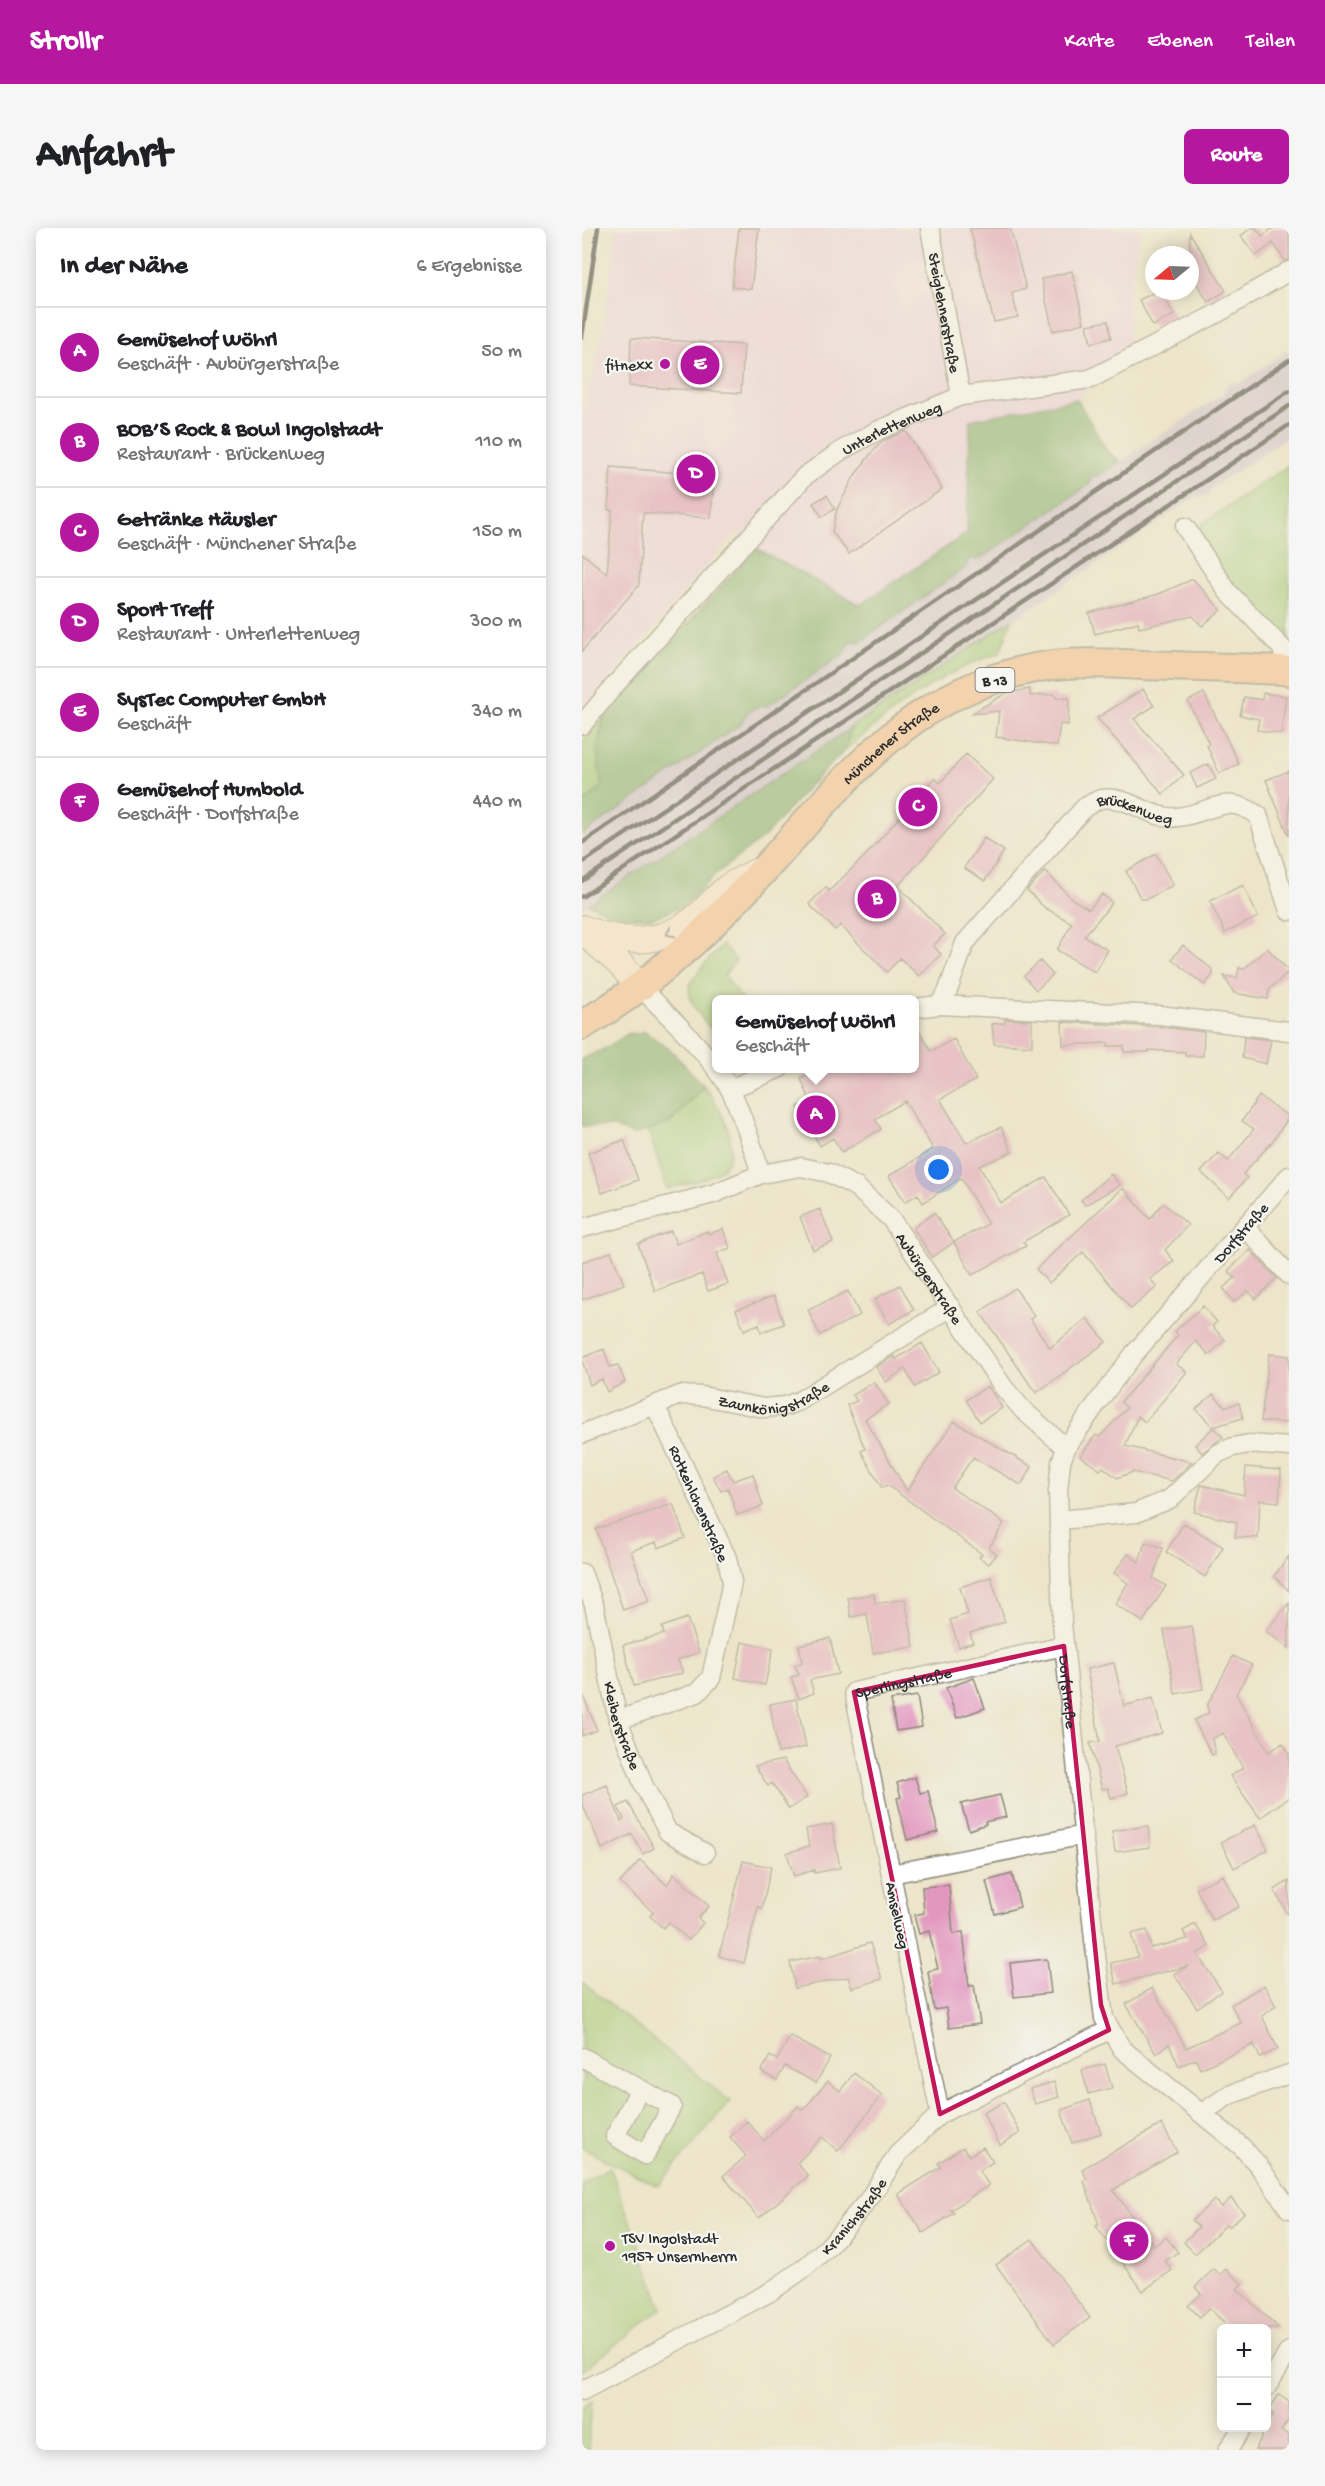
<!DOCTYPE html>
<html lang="de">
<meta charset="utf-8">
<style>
:root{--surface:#fff;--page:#f6f6f6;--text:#202124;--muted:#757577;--line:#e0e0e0;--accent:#b5179e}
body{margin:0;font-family:"Gochi Hand",sans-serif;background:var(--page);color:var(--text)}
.controls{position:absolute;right:18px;bottom:18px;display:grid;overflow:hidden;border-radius:9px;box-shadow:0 3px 15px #0003}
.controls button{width:54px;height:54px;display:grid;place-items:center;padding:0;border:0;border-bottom:2px solid var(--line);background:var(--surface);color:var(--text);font:30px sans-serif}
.compass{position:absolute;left:563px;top:18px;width:54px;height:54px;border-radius:50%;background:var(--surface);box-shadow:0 3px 15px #0003;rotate:251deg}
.you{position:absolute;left:357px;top:942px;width:21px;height:21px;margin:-15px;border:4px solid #fff;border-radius:50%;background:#1a73e8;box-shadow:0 0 0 9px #1a73e833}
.badge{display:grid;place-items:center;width:39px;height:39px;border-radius:50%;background:var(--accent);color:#fff;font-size:20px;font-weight:700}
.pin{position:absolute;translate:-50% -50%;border:3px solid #fff;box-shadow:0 2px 6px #0006}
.popup{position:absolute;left:130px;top:767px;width:207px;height:78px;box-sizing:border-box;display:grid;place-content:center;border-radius:9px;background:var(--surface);filter:drop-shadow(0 2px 4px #0005);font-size:20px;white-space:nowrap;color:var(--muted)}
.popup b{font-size:22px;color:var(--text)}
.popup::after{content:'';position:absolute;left:50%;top:100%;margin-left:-12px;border:12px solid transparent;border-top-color:var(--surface)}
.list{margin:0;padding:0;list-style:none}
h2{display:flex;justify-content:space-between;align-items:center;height:78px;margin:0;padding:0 24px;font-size:26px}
h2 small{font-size:20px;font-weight:400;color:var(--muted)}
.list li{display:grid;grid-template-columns:39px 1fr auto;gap:18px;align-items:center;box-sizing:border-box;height:90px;padding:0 24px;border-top:2px solid var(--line)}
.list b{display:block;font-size:22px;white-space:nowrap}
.list p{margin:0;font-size:20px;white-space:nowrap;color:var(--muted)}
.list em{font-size:20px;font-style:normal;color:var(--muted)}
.map{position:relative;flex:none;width:707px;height:2222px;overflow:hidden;border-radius:9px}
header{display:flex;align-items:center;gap:36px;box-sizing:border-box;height:84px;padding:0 30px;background:var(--accent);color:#fff}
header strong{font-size:28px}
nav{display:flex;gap:33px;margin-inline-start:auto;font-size:21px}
.intro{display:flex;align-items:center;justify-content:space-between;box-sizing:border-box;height:144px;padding:0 36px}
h1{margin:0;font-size:42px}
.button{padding:15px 27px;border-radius:9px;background:var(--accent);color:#fff;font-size:21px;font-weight:700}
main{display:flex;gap:36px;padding:0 36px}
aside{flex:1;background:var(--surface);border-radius:9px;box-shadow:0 3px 15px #0003}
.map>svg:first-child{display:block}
.built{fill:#efd0e6}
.industrial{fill:#cdbed2}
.green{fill:#9cc977;stroke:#647a51;stroke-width:1.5}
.forest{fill:#7dad68;stroke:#546c4a;stroke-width:1.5}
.building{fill:#e297be}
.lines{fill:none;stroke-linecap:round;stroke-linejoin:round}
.minor-casing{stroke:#8c887a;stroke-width:21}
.secondary-casing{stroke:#8c887a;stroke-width:28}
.primary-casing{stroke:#8c887a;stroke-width:32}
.minor{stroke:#fff;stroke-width:18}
.secondary{stroke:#fde4d0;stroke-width:26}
.primary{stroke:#f9bc8a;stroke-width:28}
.rail{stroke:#2b2b2b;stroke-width:4.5}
.oneway{stroke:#94887e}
.marked{fill:none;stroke:#c2185b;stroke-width:4.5;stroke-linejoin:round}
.poi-dot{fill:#b5179e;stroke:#f6f6f2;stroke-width:2}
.labels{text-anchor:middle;stroke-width:4.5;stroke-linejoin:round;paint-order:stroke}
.shield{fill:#f6f6f2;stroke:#686867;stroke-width:1.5}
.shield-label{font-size:15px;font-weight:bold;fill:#2b2b2b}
.street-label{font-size:16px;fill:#2b2b2b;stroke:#f6f6f2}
.poi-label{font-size:16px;fill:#2b2b2b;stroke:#f6f6f2;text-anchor:end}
</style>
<header>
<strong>Strollr</strong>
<nav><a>Karte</a><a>Ebenen</a><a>Teilen</a></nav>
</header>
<div class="intro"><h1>Anfahrt</h1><a class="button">Route</a></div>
<main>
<aside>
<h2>In der Nähe<small>6 Ergebnisse</small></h2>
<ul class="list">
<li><span class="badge">A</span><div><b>Gemüsehof Wöhrl</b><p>Geschäft · Aubürgerstraße</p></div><em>50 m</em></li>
<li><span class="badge">B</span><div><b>BOB’S Rock &amp; Bowl Ingolstadt</b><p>Restaurant · Brückenweg</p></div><em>110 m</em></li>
<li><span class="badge">C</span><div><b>Getränke Häusler</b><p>Geschäft · Münchener Straße</p></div><em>150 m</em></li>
<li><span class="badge">D</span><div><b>Sport Treff</b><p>Restaurant · Unterlettenweg</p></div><em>300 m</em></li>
<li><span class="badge">E</span><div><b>SysTec Computer GmbH</b><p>Geschäft</p></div><em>340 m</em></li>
<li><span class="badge">F</span><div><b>Gemüsehof Humbold</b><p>Geschäft · Dorfstraße</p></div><em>440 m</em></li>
</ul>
</aside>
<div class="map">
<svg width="707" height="2222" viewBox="0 0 707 2222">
<rect width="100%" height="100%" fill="#f6f6f2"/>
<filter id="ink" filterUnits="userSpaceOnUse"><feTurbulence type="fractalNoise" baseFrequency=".0167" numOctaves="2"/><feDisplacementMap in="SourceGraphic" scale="12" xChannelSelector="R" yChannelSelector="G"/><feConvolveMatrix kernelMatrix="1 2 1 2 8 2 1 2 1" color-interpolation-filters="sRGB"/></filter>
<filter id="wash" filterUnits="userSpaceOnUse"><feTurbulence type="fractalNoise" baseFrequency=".008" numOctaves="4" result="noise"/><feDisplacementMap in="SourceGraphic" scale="24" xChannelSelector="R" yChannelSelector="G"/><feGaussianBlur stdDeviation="1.35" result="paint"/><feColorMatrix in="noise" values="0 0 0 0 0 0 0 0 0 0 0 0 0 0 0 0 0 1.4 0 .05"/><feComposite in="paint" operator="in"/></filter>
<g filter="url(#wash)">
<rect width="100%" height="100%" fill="#ece5ca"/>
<!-- built -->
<path class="built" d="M34 0H558L547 68V117L495 171 388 192 385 305 277 377 174 320 154 304 0 484V191L22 99Z"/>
<!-- industrial -->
<path class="industrial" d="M707 121V208L631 259 625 268 614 269 0 681V607L160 495 162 487 174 478 268 413H279L383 340 387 331 396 332 508 256 509 249 519 246 641 166 646 154 658 155Z"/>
<!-- green -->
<path class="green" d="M707 237V416L650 360 614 300Z
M430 392 418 425C359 442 308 485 262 523L270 499Z
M23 486 15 521 20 559 0 576V515Z
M141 717 154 733 142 747 160 771 135 772V808C94 762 101 758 141 717Z
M122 858C139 881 169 928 130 947 117 954 99 956 85 961L66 902 89 894Z
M0 1754 148 1873 76 1958 0 1920V1852L2 1848 0 1847Z
M28 1939 80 2080 0 2143V1955Z
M10 2173 6 2222H0V2179Z"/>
<!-- forest -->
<path class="forest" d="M495 171 525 223 538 233 519 246 509 249 508 256 396 332 387 331 383 340 279 413H268L263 425 185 478C172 478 164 482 160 495L0 607V576L20 559 15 521 23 486 174 320 278 377 385 305 388 192Z
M270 499 262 523 227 558 182 609 135 645 102 678 70 690 34 688 7 676Z
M61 803 87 820 122 858 89 894 52 907 32 899 0 898V831L24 820 47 805 57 806Z"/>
<g id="blocks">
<!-- building -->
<path class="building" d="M157 0H177L169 61 150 59Z
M388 0H428L444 61 430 65 436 89 412 94Z
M669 0H674L680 8 691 0H707V32L703 33 691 15 674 28 659 8Z
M608 5 644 63 626 74 608 44Z
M490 43 502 95 471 103 459 51Z
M575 63H579L592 87 571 98 557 72Z
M526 93 529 110 509 115 505 97Z
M49 110 162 117 159 165 47 158Z
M324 203 360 261 267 326 250 304 255 281 273 247 291 223 301 213Z
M29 239 132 248 129 290 61 285 57 357 0 423V325L25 346 30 282H26Z
M245 267 253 281 240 289 231 275Z
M611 351 639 382 620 398 611 388 557 400 556 394 513 406 507 385 577 366Z
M448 461V468L472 466 474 470H487L486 497 478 496 475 518 414 509 417 483 389 486 424 465Z
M561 461 572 478 552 491 602 547 581 566 515 490Z
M622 465 657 536 637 545 625 517 627 516 606 473Z
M681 465 704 468 699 506 675 502 677 491 658 487 662 469 680 472Z
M384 526 411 551 316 658 363 706 351 718 359 726 337 748 318 730 305 744 258 697 253 702 227 676 244 659 247 663 284 627 352 550 358 555Z
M627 536 634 551 615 560 608 545Z
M707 543V608L684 552Z
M402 610 422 623 403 653 382 640Z
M574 626 591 657 565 671H559L544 643Z
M463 643 490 671 507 681 520 666 530 675 502 708 526 722 513 744 475 722 490 695 463 680 445 662Z
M661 657 676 689 643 705 628 673Z
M601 717 631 742V747L622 757 590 731Z
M685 720 707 743 687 762 686 771 652 765 642 748 655 750 657 740 662 741Z
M458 733 471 747 454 762 442 748Z
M423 791 450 792V818L412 816 410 796 423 795Z
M480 794 580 799 622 804 621 828H603V824L567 822V824H542V818H526V815L481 817Z
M333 795 349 823 372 811 394 852 358 871 384 915 419 899 430 924 397 938 419 975 464 949 487 987 441 1014 444 1018 390 1047 372 1014 406 996 379 950 341 975 336 966 323 974 307 948 351 921 323 873 293 891 299 901 260 924 251 910 238 918 216 879 228 872 219 851 236 840H333Z
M662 809 689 812 684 836 660 830Z
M677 868 707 889 690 914 661 946 665 950 647 970 619 944 637 925 646 933 672 901 660 893Z
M42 912 56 952 20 965 6 925Z
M529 946 538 957 503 977 499 972Z
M541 960 568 991 581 975 606 997 583 1022 592 1033 568 1051 575 1059 549 1081 501 1024 467 1055 454 1041Z
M238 981 251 1014 231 1022 218 989Z
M352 985 372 1014 350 1029 331 1000Z
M141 1001 148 1020 135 1025 146 1056 126 1063 120 1046 73 1063 56 1016 89 1003 94 1016 126 1003 127 1006Z
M668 1022 695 1050 674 1071 666 1063 652 1074 641 1060 653 1050 646 1043Z
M29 1024 42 1056 0 1072V1034Z
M318 1057 332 1082 307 1096 293 1071Z
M433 1060 452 1088 448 1091 468 1120 505 1090 524 1114 454 1165 398 1084Z
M266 1063 278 1087 238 1107 226 1082Z
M192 1068 202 1096 179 1104 177 1096 162 1102 154 1082Z
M621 1078 635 1094 630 1098 643 1112 627 1127 614 1113 594 1136 605 1144 563 1194 556 1188 543 1218 610 1234 590 1253 551 1244 535 1250 521 1239 518 1242 498 1228 514 1207 517 1209 545 1180 539 1174 596 1107 593 1103Z
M340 1115 357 1144 333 1159 323 1141 304 1154 294 1139 312 1128 314 1131Z
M22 1121 28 1139 36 1137 43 1154 25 1164 20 1151 8 1157 0 1132V1130Z
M687 1126 707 1128V1195L679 1193Z
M292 1154 307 1176 283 1191 325 1263 372 1193 450 1239 439 1257 391 1229 370 1260 422 1295 407 1320 415 1326 407 1336 397 1329 400 1326 305 1257 300 1260 279 1223 283 1221 265 1177 275 1173 271 1167Z
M406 1158 420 1180 398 1194 384 1172Z
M631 1166 643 1179 657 1175 661 1190 631 1199 614 1181Z
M632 1199 641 1209 620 1225 613 1217Z
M664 1239 699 1242 697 1274 678 1272 676 1310 653 1309 655 1294 612 1284 619 1257 662 1267Z
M145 1241 151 1253 171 1246 181 1278 155 1287 146 1260 139 1263 131 1248Z
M91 1276 103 1310 76 1320 74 1314 49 1323 67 1373 41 1382 14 1301Z
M602 1295 641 1319 623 1349 584 1324Z
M563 1314 581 1320 571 1350 584 1358 561 1394 533 1376 546 1355 532 1345 546 1326 557 1334Z
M707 1328V1363L692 1348Z
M409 1349 423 1394 388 1405 391 1414 377 1419 368 1392 386 1386 378 1359Z
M292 1366 293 1376 323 1371 332 1419 291 1425 285 1386 269 1389 266 1370Z
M707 1375V1421L684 1403Z
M105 1390 117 1424 96 1432 101 1445 52 1458 41 1417 82 1406 80 1399Z
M610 1398 621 1461 593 1466 582 1402Z
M248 1410 256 1446 228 1452 232 1465 217 1471 209 1449 217 1447 213 1437 220 1435 217 1417Z
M160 1414 191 1421 183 1457 153 1450Z
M651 1428 670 1437 654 1466 687 1524 701 1515 707 1525V1569L678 1590 648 1548 661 1540 641 1505 630 1511 633 1526 630 1527 612 1492 627 1485 625 1478Z
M532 1435 542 1478 571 1470 580 1505 533 1518 546 1565 529 1570 526 1560 520 1561 508 1515 518 1513 505 1441Z
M392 1450 403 1480 375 1490 364 1460Z
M0 1465 15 1502 0 1508Z
M335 1468 340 1499 314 1503 309 1472Z
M214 1471 224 1519 196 1525 188 1476Z
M201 1532 225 1569 207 1581 190 1555 186 1558 173 1538Z
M333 1549 338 1565 346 1563 356 1604 325 1612 315 1570 319 1569 315 1555Z
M25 1557 39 1593 42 1591 36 1579 46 1574 72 1620 61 1626 50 1606 20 1621 0 1575V1567Z
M418 1567 424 1589 403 1594 404 1596 387 1602 379 1576Z
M250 1596 258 1640 232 1645V1642L212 1648 205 1625 227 1618 224 1601Z
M673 1597 686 1622 652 1640 639 1614Z
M566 1598 568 1619 533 1624 530 1603Z
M58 1632 85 1657 92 1646 127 1678 116 1690 121 1695 107 1712 86 1694 81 1700 68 1688 71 1684 38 1655Z
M161 1633 189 1639 180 1680 176 1679 162 1735 137 1728Z
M430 1646 438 1679 413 1686 404 1653Z
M641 1647 657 1679 630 1692 614 1660Z
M707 1653V1688L692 1662Z
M367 1657 371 1706 381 1704 387 1758 392 1757 398 1796 367 1800 364 1780 352 1782 346 1743 356 1741 347 1703 337 1706 332 1687 342 1685 340 1659Z
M613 1696 627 1718 615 1726 640 1763 615 1780 592 1746 606 1738 534 1756 529 1735 556 1729 549 1706 565 1702 569 1720 606 1711 601 1703Z
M288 1715 300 1751 270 1760 266 1749 213 1760 208 1734 239 1728V1731Z
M465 1731 469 1765 432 1769 428 1735Z
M682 1757 694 1778 680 1788 696 1821 678 1830 672 1816 618 1841 614 1831 597 1838 587 1816 574 1826 544 1776 570 1760 604 1820 659 1795 649 1777Z
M208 1808 248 1830 234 1855 203 1838 195 1852 179 1844 188 1828 195 1832Z
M523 1836 530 1860 506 1866 500 1842Z
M272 1845 300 1867 256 1923 240 1909 215 1935 226 1948 177 1990 141 1948 164 1928 148 1909 165 1893 182 1913 216 1878 221 1882 246 1853 258 1863Z
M472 1854 477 1869 453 1876 448 1861Z
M508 1872 519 1905 490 1915 479 1882Z
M422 1874 438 1905 418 1917 401 1885Z
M580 1896 595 1924 531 1962 572 2018 584 2009 596 2024 583 2033 590 2042 561 2063 514 1998 517 1997 502 1953 505 1951 500 1941Z
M381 1919 387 1928 401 1919 411 1934 397 1943 407 1957 369 1982 372 1985 341 2005 316 1966 359 1939 356 1935Z
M649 1970 662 1985 647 1999 645 1996 613 2026 602 2014 617 1999 610 1992 632 1972 639 1979Z
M450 2011 508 2090 472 2116 414 2037Z
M632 2041 638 2047 644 2041 660 2056 655 2061 697 2100H648L627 2080 618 2089 606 2078 619 2066 613 2059Z
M697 2167 707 2174V2191L699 2203 707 2207V2222H673L691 2186 686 2183Z"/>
</g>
</g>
<g filter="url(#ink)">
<use href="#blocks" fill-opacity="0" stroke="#8c887a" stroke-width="1.5"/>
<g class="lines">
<defs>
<g id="minor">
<path id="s1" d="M348 0 379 168"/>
<path d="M603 299 646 364 700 420 706 443"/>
<path id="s2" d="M0 497 32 458 223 248 260 222 297 202 379 168 508 151 636 85 707 43"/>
<path d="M57 758C86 787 130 828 149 863 162 890 170 918 179 946"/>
<path d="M357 777 577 787 707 803"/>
<path id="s3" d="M333 780 357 777 365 765 383 715 503 579C508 577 514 572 519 571 546 566 569 593 596 589 630 585 641 564 676 587L707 683"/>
<path d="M148 861 198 840"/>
<path id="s4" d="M707 948 552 1126 515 1175 484 1220 479 1234 476 1262 480 1395 512 1712 522 1790 540 1821 659 1918 677 1938 707 1981"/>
<path d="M663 999 707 1047"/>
<path id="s5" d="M0 1000 131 966 179 946 219 939 247 945 274 959 309 991 422 1160 441 1182 484 1220"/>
<path id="s6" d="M0 1206 98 1167 120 1168 182 1180 203 1178 217 1173 369 1079"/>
<path d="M477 1292 554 1285 588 1271 635 1226 651 1219 667 1216 707 1219"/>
<path id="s7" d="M0 1345 12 1377 36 1492 62 1558 86 1604 123 1625"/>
<path d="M36 1492 115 1465 129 1450 150 1354 145 1330 73 1177"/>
<path id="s8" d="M309 1646 272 1464 482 1418"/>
<path d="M0 1829 58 1861"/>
<path d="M58 1861 90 1878 63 1927 33 1908Z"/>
<path d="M620 1885 647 1867 707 1846"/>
<path d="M358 1886 309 1646 502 1607"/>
<path d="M684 2160 707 2123"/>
<path id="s9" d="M0 2163 188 2064 221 2041 247 2018 287 1971 316 1926 358 1886 527 1802"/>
<path d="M646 2222 660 2200"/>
</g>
<path id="secondary" d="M0 700C40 715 74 719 111 692 123 683 133 670 145 660 154 654 164 649 174 644
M2 704 38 736 57 758"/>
<g id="primary">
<path id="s10" d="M0 797C73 755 133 696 188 635 269 545 331 462 458 439 501 432 545 437 589 438 628 440 668 439 707 443"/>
</g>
</defs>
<!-- minor casing -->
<use href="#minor" class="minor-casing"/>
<!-- secondary casing -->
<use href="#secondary" class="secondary-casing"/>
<!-- primary casing -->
<use href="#primary" class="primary-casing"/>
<!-- minor -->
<use href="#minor" class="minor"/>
<!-- secondary -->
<use href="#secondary" class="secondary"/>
<!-- primary -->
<use href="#primary" class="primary"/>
<!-- rail -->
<path class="rail" d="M0 109 16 0
M0 615 707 132
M0 635 707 163
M0 653 707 178
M0 669 707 197"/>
</g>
<!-- one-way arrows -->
<defs><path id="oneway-chevron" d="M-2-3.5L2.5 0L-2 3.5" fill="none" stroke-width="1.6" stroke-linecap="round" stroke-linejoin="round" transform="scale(1.5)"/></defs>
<use class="oneway" href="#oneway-chevron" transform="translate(88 705) rotate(154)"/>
</g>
<!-- marked area -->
<path d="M0 0H707V2222H0ZM482 1418 519 1777 527 1802 358 1886 272 1464Z" fill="#ece5ca" fill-opacity=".55" fill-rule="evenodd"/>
<path class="marked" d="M482 1418 519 1777 527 1802 358 1886 272 1464Z"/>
<!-- markers -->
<g class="poi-dot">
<circle cx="83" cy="136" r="6"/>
<circle cx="28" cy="2018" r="6"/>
</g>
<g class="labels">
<!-- shield labels -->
<rect class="shield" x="393.5" y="440" width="39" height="24" rx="4.5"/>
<g class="shield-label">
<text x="413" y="457">B 13</text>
</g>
<!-- street labels -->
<g class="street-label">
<text dy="6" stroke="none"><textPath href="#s1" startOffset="86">Steiglehnerstraße</textPath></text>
<text dy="6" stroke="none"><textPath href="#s2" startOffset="434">Unterlettenweg</textPath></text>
<text dy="6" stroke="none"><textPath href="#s10" startOffset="420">Münchener Straße</textPath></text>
<text dy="6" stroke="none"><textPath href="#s3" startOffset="326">Brückenweg</textPath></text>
<text transform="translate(658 1004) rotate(-49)" y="6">Dorfstraße</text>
<text dy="6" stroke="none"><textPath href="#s5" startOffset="405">Aubürgerstraße</textPath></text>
<text dy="6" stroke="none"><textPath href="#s6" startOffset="202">Zaunkönigstraße</textPath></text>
<text transform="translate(118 1275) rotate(66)" y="6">Rotkehlchenstraße</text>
<text dy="6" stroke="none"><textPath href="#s8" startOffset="236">Sperlingstraße</textPath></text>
<text dy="6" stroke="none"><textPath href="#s4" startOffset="597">Dorfstraße</textPath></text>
<text dy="6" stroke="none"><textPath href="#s7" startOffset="158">Kleiberstraße</textPath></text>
<text transform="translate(317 1687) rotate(78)" y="6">Amselweg</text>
<text dy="6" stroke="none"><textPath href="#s9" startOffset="326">Kranichstraße</textPath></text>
</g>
<!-- poi labels -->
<g class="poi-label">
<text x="71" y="142">fitnexx</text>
<text x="40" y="2015" text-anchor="start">TSV Ingolstadt<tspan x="40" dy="18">1957 Unsernherrn</tspan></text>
</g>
</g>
</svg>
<div class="controls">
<button>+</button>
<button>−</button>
</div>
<svg class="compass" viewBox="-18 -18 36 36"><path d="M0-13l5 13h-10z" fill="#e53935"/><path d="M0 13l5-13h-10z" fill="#757577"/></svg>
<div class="you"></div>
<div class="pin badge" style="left:234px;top:887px">A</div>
<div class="popup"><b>Gemüsehof Wöhrl</b>Geschäft</div>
<div class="pin badge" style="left:295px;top:671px">B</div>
<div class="pin badge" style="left:336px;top:579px">C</div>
<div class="pin badge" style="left:114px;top:246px">D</div>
<div class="pin badge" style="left:118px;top:137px">E</div>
<div class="pin badge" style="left:547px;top:2013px">F</div>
</div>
</main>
